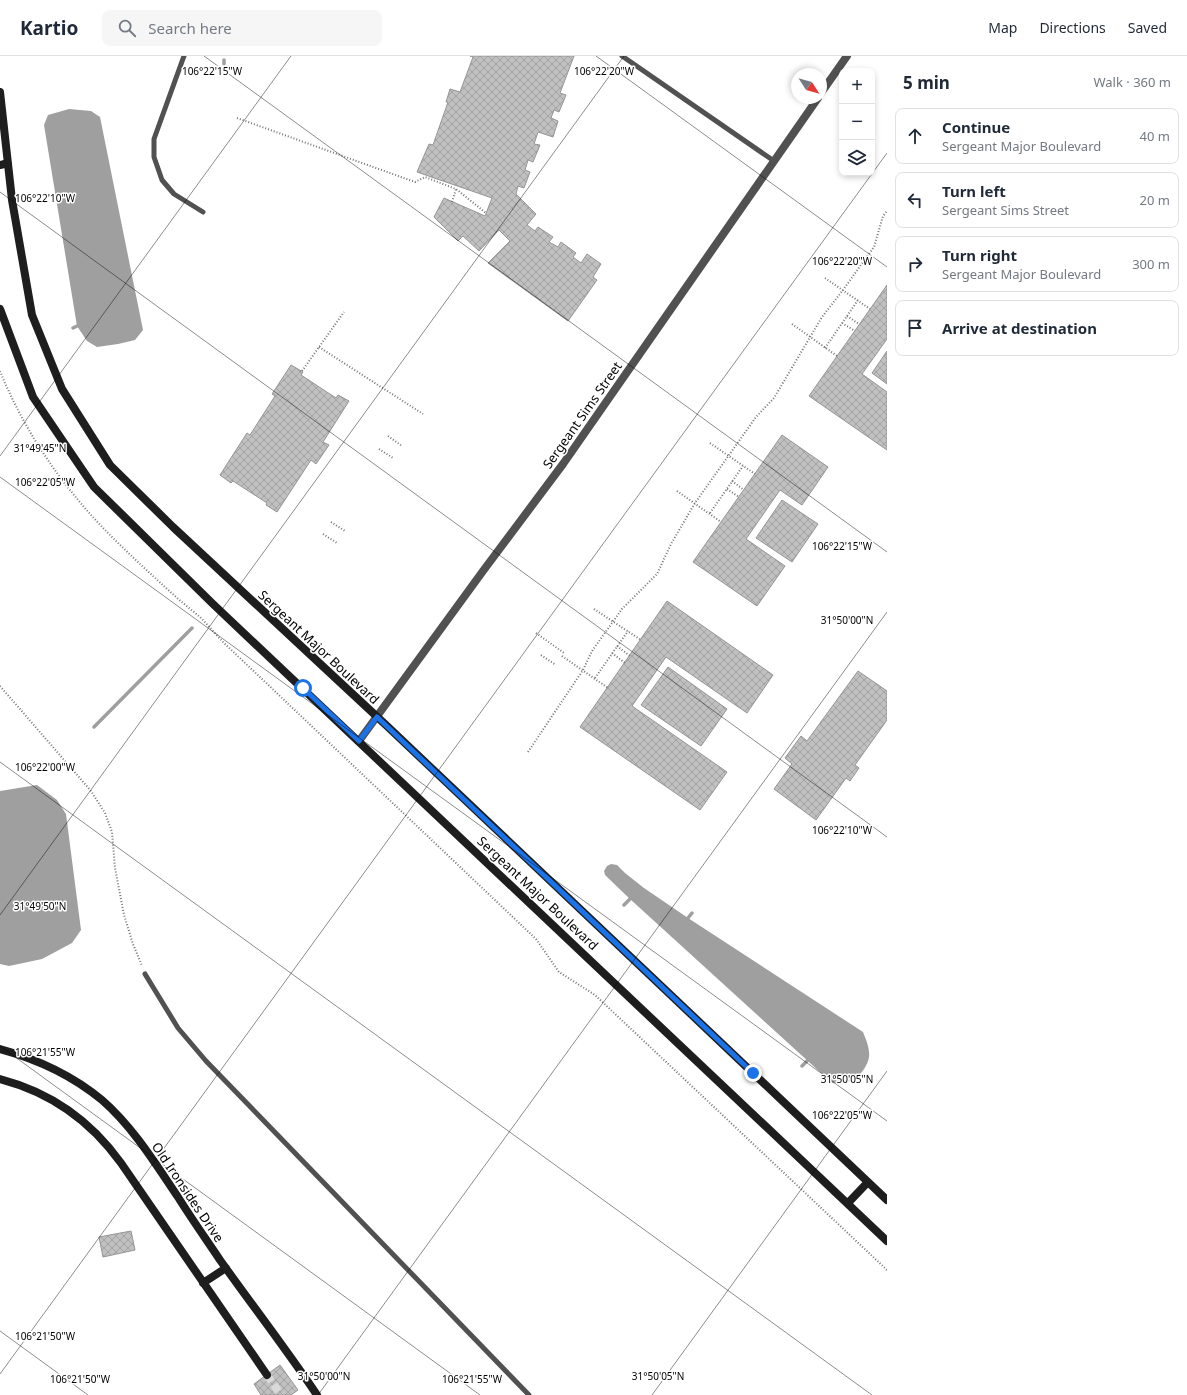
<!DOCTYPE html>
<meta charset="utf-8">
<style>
:root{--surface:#fff;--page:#f6f6f7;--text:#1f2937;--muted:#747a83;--line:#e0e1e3}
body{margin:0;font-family:"Noto Sans",sans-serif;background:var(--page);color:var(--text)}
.controls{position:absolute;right:12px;top:12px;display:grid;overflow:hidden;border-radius:8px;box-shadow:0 2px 6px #0003}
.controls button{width:36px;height:36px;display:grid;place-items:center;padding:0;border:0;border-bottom:1px solid var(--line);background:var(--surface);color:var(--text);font:20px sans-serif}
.compass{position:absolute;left:791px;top:12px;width:36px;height:36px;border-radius:50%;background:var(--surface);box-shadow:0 2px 6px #0003;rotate:126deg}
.stop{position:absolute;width:12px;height:12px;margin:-9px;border:3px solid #1a73e8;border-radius:50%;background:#fff}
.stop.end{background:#1a73e8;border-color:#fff;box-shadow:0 1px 4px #0008}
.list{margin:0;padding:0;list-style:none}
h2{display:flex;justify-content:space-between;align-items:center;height:52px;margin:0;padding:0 16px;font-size:17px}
h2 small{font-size:13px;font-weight:400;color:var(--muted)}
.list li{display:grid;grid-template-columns:26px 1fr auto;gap:12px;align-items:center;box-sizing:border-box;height:56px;margin:0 8px 8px;padding:0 8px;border:1px solid var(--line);border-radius:8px}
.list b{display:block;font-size:15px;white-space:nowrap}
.list p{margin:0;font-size:13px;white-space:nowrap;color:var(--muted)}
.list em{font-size:13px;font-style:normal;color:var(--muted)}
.icon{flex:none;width:22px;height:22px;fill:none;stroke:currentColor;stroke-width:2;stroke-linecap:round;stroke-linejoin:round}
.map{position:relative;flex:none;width:887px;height:1339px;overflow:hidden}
header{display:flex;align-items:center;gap:24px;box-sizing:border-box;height:56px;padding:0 20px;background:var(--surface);border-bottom:1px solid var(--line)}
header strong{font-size:19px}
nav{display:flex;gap:22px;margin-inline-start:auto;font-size:14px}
.search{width:280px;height:36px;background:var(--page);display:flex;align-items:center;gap:10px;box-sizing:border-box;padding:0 14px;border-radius:8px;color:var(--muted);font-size:15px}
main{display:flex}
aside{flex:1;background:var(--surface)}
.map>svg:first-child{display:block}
.water{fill:#9f9f9f}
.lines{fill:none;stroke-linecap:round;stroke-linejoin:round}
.stream{stroke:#9f9f9f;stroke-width:3.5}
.building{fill:url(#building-cross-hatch);stroke:#959595}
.secondary-tunnel{stroke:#d9d9d9;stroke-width:8;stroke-dasharray:8 4;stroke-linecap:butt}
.path{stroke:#737373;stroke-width:2;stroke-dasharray:1 2;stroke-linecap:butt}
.lane{stroke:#515151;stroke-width:5}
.street{stroke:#515151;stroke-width:8}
.secondary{stroke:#1e1e1e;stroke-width:8}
.route{stroke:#1a73e8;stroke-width:5}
.ticks{fill:none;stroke:#000;stroke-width:1;stroke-opacity:0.45}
.labels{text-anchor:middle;stroke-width:3;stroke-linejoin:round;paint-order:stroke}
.street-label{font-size:13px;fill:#000;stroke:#fff}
.ticks-label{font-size:10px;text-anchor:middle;fill:#000;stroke:#fff;stroke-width:3;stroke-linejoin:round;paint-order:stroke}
</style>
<header>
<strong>Kartio</strong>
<div class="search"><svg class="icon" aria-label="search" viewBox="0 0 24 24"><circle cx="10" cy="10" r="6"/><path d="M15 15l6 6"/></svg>Search here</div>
<nav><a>Map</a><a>Directions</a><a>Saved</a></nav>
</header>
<main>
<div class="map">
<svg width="887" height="1339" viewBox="0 0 887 1339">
<defs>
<pattern id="building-cross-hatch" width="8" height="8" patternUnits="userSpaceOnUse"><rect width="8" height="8" fill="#c0c0c0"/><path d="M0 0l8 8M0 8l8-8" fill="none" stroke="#a3a3a3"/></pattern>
</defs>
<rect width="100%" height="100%" fill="#fff"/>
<!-- water -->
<path class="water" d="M69 53 91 55 100 61 143 274 135 284 118 288 97 291 87 285 77 270 44 69 48 59Z
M37 729 57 744 66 758 81 874 72 887 42 903 9 910 0 908V735Z
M611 808 617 809 625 817 644 832 688 862 863 976C866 984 870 992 869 1001 867 1013 856 1025 844 1027 840 1028 836 1027 832 1027L630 843 605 819 604 815 607 810Z"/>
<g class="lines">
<!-- stream -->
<path class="stream" d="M224 4V8
M73 272 77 270
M94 671 192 572
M624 849 630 843
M688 862 692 857
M802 1010 808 1004"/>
</g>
<!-- building -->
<path class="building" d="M470 0H574L560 37 566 39 559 56 554 54 551 62 558 65 553 81 538 76 534 88 540 89 533 106 528 104 525 114 530 116 524 132 518 130 516 138 536 158 527 169 535 175 538 171 553 181 549 186 558 191 561 186 576 197 573 201 581 207 587 198 601 208 593 221 597 224 568 265 488 207 510 185 499 174 479 195 463 180 458 185 434 161 444 142 485 160 492 142 417 116 429 88 433 89 448 46H446L450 33 460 36 473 1Z
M887 229V283L862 318 887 336V394L809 340Z
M887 295V328L872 317Z
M291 309 303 316 301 319 336 342 338 339 349 345 323 386 329 389 316 408 311 404 277 456 266 449 267 447 233 425 231 427 220 419 247 377 250 379 275 340 272 338Z
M782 379 828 411 802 449 780 434 746 483 785 510 757 550 693 506Z
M782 444 818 468 792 506 756 482Z
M667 545 773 619 747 657 666 601 632 650 727 716 700 754 580 671Z
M668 611 727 653 701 690 641 649Z
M858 615 887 635V664L855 709 859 712 850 725 846 722 816 764 774 733 792 708 785 702 801 680 807 685Z
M131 1175 135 1194 103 1201 99 1181Z
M280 1309 298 1334 291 1339H261L254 1328Z"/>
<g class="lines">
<!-- secondary-tunnel -->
<path class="secondary-tunnel" d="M267 1319 281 1339"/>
<!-- path -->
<path class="path" d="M237 62 415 126 425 121 456 133 486 157
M452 146 456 133
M825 222 870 253
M847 260 859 268
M842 267 855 275
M792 268 837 300
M319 291 423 358
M825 292 858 244
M0 315C25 377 64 433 111 480 132 501 154 521 176 541 184 548 193 555 201 562 209 570 216 579 224 587L536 883 559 916 595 939 887 1214
M302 315 344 256
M388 380 402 390
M710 387 755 418
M379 393 393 402
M732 425 744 434
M727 433 739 441
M677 435 721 466
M710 457 743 410
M331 466 345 475
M323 478 337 487
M594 553 641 584
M536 577 564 597
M617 590 630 600
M612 597 625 607
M541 599 556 609
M562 600 608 632
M595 622 628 575
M0 630 91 735 105 757 112 776 115 812 124 859 133 888 142 910
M528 696 583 614 592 595 622 553 657 518 671 488 695 447 756 361 774 342 822 261 843 234 874 191 883 160 887 155"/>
<!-- lane -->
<path class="lane" d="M184 0 154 83V101L162 124 174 138 203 156
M622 0 774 105
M145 918 178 972 206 1005 529 1339"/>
<!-- street -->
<path class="street" d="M821 37 847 0
M359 685 483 515 563 408 818 42"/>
<!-- secondary -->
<path class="secondary" d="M0 36 12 144 32 259 62 333 110 409 173 471 387 670 887 1144
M0 109 8 107
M0 253 33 341 94 431 213 548 887 1185
M0 993C37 1003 72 1019 102 1044 133 1071 155 1107 178 1141 191 1162 206 1183 220 1204 252 1249 286 1293 317 1339
M0 1023C50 1036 91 1065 121 1107L267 1319
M848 1147 868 1126
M203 1227 226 1212"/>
</g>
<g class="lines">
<!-- route -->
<path class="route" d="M303 632 359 685 377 661 753 1017"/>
</g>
<!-- ticks -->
<path class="ticks" d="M204 0 887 496M596 0 887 211M0 136 887 781M0 400 291 0M0 421 887 1065M0 706 872 1339M0 859 624 0M0 990 480 1339M0 1275 88 1339M0 1318 887 97M318 1339 887 556M652 1339 887 1015"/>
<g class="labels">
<!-- street labels -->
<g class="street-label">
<text transform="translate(582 359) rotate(-55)" y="5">Sergeant Sims Street</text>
<text transform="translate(319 591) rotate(43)" y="5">Sergeant Major Boulevard</text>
<text transform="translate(538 837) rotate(43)" y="5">Sergeant Major Boulevard</text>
<text transform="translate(188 1136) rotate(56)" y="5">Old Ironsides Drive</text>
</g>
</g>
<g class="ticks-label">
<text x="604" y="19">106°22'20"W</text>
<text x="212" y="19">106°22'15"W</text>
<text x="45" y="146">106°22'10"W</text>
<text x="842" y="209">106°22'20"W</text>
<text x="40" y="396">31°49'45"N</text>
<text x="45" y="430">106°22'05"W</text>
<text x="842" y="494">106°22'15"W</text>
<text x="847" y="568">31°50'00"N</text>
<text x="45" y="715">106°22'00"W</text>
<text x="842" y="778">106°22'10"W</text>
<text x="40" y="854">31°49'50"N</text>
<text x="45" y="1000">106°21'55"W</text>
<text x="847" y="1027">31°50'05"N</text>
<text x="842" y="1063">106°22'05"W</text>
<text x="45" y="1284">106°21'50"W</text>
<text x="324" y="1324">31°50'00"N</text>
<text x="658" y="1324">31°50'05"N</text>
<text x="80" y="1327">106°21'50"W</text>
<text x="472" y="1327">106°21'55"W</text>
</g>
</svg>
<div class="controls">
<button>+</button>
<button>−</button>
<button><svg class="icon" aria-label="layers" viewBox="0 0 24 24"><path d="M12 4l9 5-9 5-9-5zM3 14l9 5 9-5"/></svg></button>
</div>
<svg class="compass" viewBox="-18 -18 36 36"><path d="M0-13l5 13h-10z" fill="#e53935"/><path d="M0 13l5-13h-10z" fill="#747a83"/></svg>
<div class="stop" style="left:303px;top:632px"></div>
<div class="stop end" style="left:753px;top:1017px"></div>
</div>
<aside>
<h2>5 min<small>Walk · 360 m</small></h2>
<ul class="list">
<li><svg class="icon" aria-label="ahead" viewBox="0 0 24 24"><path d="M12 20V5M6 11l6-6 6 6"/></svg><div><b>Continue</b><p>Sergeant Major Boulevard</p></div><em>40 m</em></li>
<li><svg class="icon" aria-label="left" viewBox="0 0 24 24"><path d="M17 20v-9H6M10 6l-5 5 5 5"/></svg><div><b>Turn left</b><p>Sergeant Sims Street</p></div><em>20 m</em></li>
<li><svg class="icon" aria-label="right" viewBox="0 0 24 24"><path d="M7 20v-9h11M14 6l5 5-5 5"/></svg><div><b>Turn right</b><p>Sergeant Major Boulevard</p></div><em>300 m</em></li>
<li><svg class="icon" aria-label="arrive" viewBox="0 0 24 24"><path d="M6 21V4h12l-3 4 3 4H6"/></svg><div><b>Arrive at destination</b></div></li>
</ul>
</aside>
</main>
